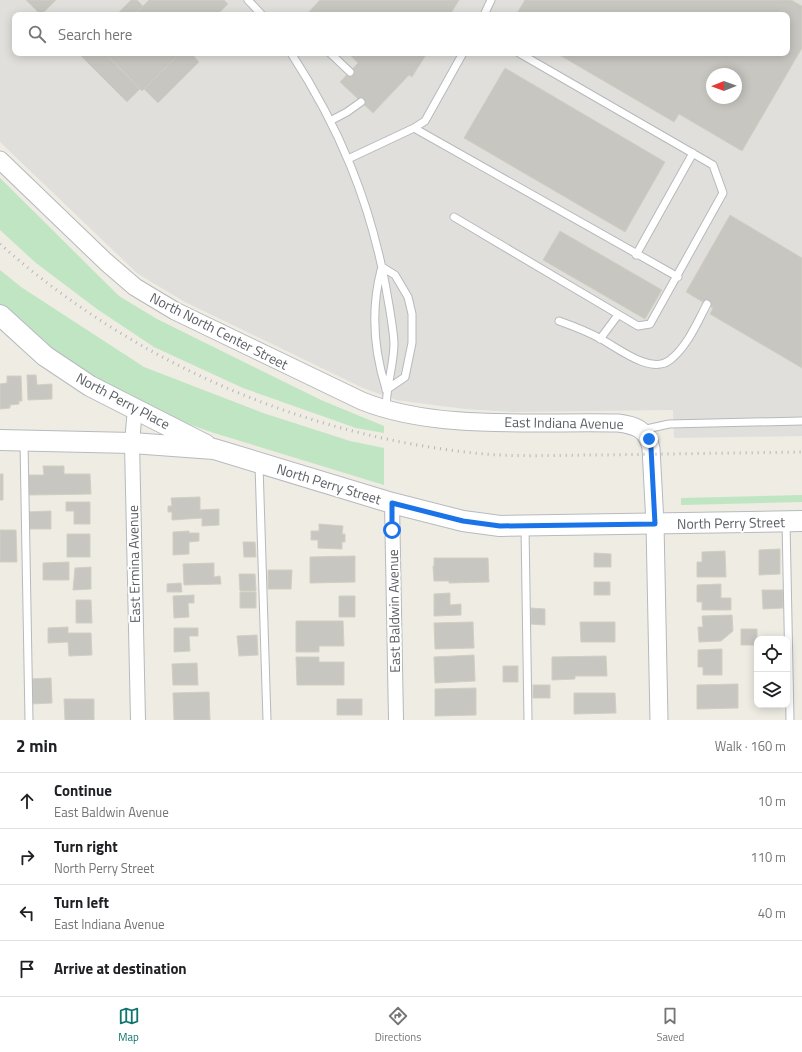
<!DOCTYPE html>
<meta charset="utf-8">
<style>
:root{--surface:#fff;--page:#f2f2f2;--text:#202124;--muted:#757577;--line:#e0e0e0;--accent:#0f766e}
body{margin:0;font-family:"Titillium Web",sans-serif;background:var(--page);color:var(--text)}
.controls{position:absolute;right:12px;bottom:12px;display:grid;overflow:hidden;border-radius:8px;box-shadow:0 2px 10px #0003}
.controls button{width:36px;height:36px;display:grid;place-items:center;padding:0;border:0;border-bottom:1px solid var(--line);background:var(--surface);color:var(--text);font:20px sans-serif}
.compass{position:absolute;left:706px;top:68px;width:36px;height:36px;border-radius:50%;background:var(--surface);box-shadow:0 2px 10px #0003;rotate:269deg}
.stop{position:absolute;width:12px;height:12px;margin:-9px;border:3px solid #1a73e8;border-radius:50%;background:#fff}
.stop.end{background:#1a73e8;border-color:#fff;box-shadow:0 1px 4px #0008}
.list{margin:0;padding:0;list-style:none}
h2{display:flex;justify-content:space-between;align-items:center;height:52px;margin:0;padding:0 16px;font-size:17px}
h2 small{font-size:13px;font-weight:400;color:var(--muted)}
.list li{display:grid;grid-template-columns:26px 1fr auto;gap:12px;align-items:center;box-sizing:border-box;height:56px;padding:0 16px;border-top:1px solid var(--line)}
.list b{display:block;font-size:15px;white-space:nowrap}
.list p{margin:0;font-size:13px;white-space:nowrap;color:var(--muted)}
.list em{font-size:13px;font-style:normal;color:var(--muted)}
.icon{flex:none;width:22px;height:22px;fill:none;stroke:currentColor;stroke-width:2;stroke-linecap:round;stroke-linejoin:round}
.map{position:relative;flex:none;width:802px;height:720px;overflow:hidden}
.search{position:absolute;background:var(--surface);box-shadow:0 2px 10px #0003;left:12px;right:12px;top:12px;height:44px;display:flex;align-items:center;gap:10px;box-sizing:border-box;padding:0 14px;border-radius:8px;color:var(--muted);font-size:15px}
.sheet{height:276px;background:var(--surface)}
nav{display:flex;justify-content:space-around;align-items:center;box-sizing:border-box;height:56px;border-top:1px solid var(--line);background:var(--surface);font-size:11px;color:var(--muted)}
nav a{display:grid;justify-items:center;gap:2px}
nav .on{color:var(--accent)}
.map>svg:first-child{display:block}
.industrial{fill:#e1dfdb;fill-rule:evenodd}
.green{fill:#c0e5c2}
.building{fill:#c8c6c0;stroke:#d2cec2;fill-rule:evenodd}
.lines{fill:none;stroke-linecap:round;stroke-linejoin:round}
.service-casing{stroke:#b6b9bd;stroke-width:9}
.minor-casing{stroke:#b6b9bd;stroke-width:16}
.tertiary-casing{stroke:#b6b9bd;stroke-width:19}
.secondary-casing{stroke:#b7babf;stroke-width:22}
.service{stroke:#fff;stroke-width:7}
.minor{stroke:#fff;stroke-width:14}
.tertiary{stroke:#fff;stroke-width:17}
.secondary{stroke:#fff;stroke-width:20}
.rail{stroke:#b4b5b5;stroke-width:3;stroke-dasharray:1 5;stroke-linecap:butt}
.route{stroke:#1a73e8;stroke-width:5}
.labels{text-anchor:middle;stroke-width:4;stroke-linejoin:round;paint-order:stroke}
.street-label{font-size:14px;fill:#5b5f64;stroke:#fff}
</style>
<div class="map">
<svg width="802" height="720" viewBox="0 0 802 720">
<rect width="100%" height="100%" fill="#eeece3"/>
<!-- industrial -->
<path class="industrial" d="M0 0H802V436L674 438 673 410 512 412 465 409 396 400 363 388 185 302 138 274 0 142ZM15 15H787V53H15ZM712 74H736V98H712Z"/>
<!-- green -->
<path class="green" d="M0 178 119 296 157 319 321 400 384 426V433L356 428 243 388 154 347 97 309 36 263 0 230Z
M0 270 21 287 144 367 263 413 350 441 384 448V485L214 433 149 410 72 369 0 307Z
M802 495V502L681 505V498Z"/>
<!-- building -->
<path class="building" d="M26 0H56L41 15Z
M131 0H137L143 6 134 15H116Z
M149 0H224L228 4 217 15H134Z
M320 0H459L450 15H308L307 14Z
M525 0H791L802 6V48L742 151 679 114 674 122 556 53H787V15H516ZM712 74H736V98H712Z
M78 53H105L140 89 127 102Z
M105 53H180L142 91Z
M180 53H191L199 62 158 103 144 89Z
M348 53H427L412 77 409 75 373 113 340 82 358 63Z
M505 68 665 162 625 232 464 138Z
M730 215 802 258V368L710 314 713 308 686 292Z
M560 231 662 290 645 319 543 260Z
M27 375H36L37 385 52 384V399L28 400Z
M7 376H21L22 401H19V404L10 405V408L0 409V384L7 383Z
M43 466H64V474H90L91 494 29 495 28 475H44Z
M0 474H3V500H0Z
M200 497V510L219 509V525L202 526V518L172 520V512H168V506H172L171 498Z
M66 502H90V524H74V511H66Z
M51 511V529H28L27 512Z
M319 524 343 526 342 534H345V542H342V549L318 548V540H311V531H319Z
M0 530H16L17 562H0Z
M189 531V533H199V541L189 542V554L173 555V532Z
M67 534H90V557H67Z
M243 542H255L256 557H244Z
M780 549V574L759 575V550Z
M725 551 726 577H697V562H702V552Z
M594 553 611 554V567H594Z
M355 556V582L310 583V557Z
M434 558H488L489 582 449 583V581H434L433 566H434Z
M69 562V580H43V563Z
M214 563V577L220 576 221 584 184 585 183 564Z
M91 567V589L73 590 75 568Z
M268 570H292L291 589H268Z
M239 574H255L256 591H240Z
M594 582H610V595H594Z
M181 583 182 592H167V584Z
M721 584V598H731V610H702V602H697V585Z
M762 590H783V608L763 609Z
M240 592H256V608H240Z
M450 593V605L461 604V615L434 616V594Z
M194 595V603H188L189 617 174 618 173 596Z
M339 596H355V617H339Z
M76 600H91L92 623H76Z
M531 608 545 609V625L531 624Z
M732 615 733 631 721 641 699 642 698 627H703L702 616Z
M296 621H343L344 646H319V652H296Z
M473 622 474 648 435 649 434 623Z
M580 622H615V642H581Z
M68 627V633H91L92 655 69 656 68 642 48 643V628Z
M174 628H198V636H189L190 651 174 652Z
M741 629H757V645H741Z
M257 635 258 655 239 656 237 636Z
M722 649V675H703V667H698V650Z
M474 655 475 681 435 683 434 657Z
M606 656 607 676H575V679L552 680V657Z
M296 657H319V662H344V685H297Z
M197 663 198 685H173L172 664Z
M503 666H518V682H503Z
M51 678 52 703 31 704 30 679Z
M738 684V708L697 709V685Z
M533 685H550V698H533Z
M476 688V715L435 716V689Z
M209 692 210 720H174L173 693Z
M574 693H615L616 713 574 714Z
M64 699H94V720H65Z
M337 699H362V715H337Z"/>
<g class="lines">
<defs>
<path id="service" d="M248 0 262 15
M484 15 491 0
M291 53C339 127 370 201 386 288 389 306 393 325 394 343 394 365 386 386 386 409
M330 53 350 72
M330 121 347 112 361 102
M414 128 678 277
M348 159 414 128 425 121 463 53
M454 217 638 326 650 324 723 193 713 165 519 53
M636 255 693 153
M382 267 395 275 408 297 412 314V343L405 377 386 390
M381 270C371 309 374 351 386 389
M559 321C573 326 587 331 601 339 618 348 651 375 670 360 687 347 697 323 707 304
M600 339 618 315
M642 430 669 424 802 421
M24 442 29 720
M259 465 267 720
M786 522 790 720
M525 527 528 720"/>
<path id="minor" d="M135 408 132 443 138 720
M392 503 396 720"/>
<path id="tertiary" d="M0 160 106 262 135 287 175 311 362 401C437 431 537 421 618 423 635 425 647 429 651 448L655 524 659 720"/>
<path id="secondary" d="M0 315 45 356 90 386 206 445
M0 440 132 443 214 449 392 503 463 521 500 526 802 521"/>
</defs>
<!-- service casing -->
<use href="#service" class="service-casing"/>
<!-- minor casing -->
<use href="#minor" class="minor-casing"/>
<!-- tertiary casing -->
<use href="#tertiary" class="tertiary-casing"/>
<!-- secondary casing -->
<use href="#secondary" class="secondary-casing"/>
<!-- service -->
<use href="#service" class="service"/>
<!-- minor -->
<use href="#minor" class="minor"/>
<!-- tertiary -->
<use href="#tertiary" class="tertiary"/>
<!-- secondary -->
<use href="#secondary" class="secondary"/>
<!-- rail -->
<path class="rail" d="M0 244C134 363 305 437 484 454 523 457 562 455 600 455 667 454 735 453 802 452"/>
</g>
<g class="lines">
<!-- route -->
<path class="route" d="M392 530V503L463 521 500 526 655 524 651 448 649 439"/>
</g>
<g class="labels">
<!-- street labels -->
<g class="street-label">
<text transform="translate(219 331) rotate(27)" y="5">North North Center Street</text>
<text transform="translate(123 401) rotate(28)" y="5">North Perry Place</text>
<text transform="translate(564 423) rotate(1)" y="5">East Indiana Avenue</text>
<text transform="translate(329 484) rotate(17)" y="5">North Perry Street</text>
<text transform="translate(731 523) rotate(-1)" y="5">North Perry Street</text>
<text transform="translate(134 564) rotate(-91)" y="5">East Ermina Avenue</text>
<text transform="translate(394 611) rotate(-91)" y="5">East Baldwin Avenue</text>
</g>
</g>
</svg>
<div class="controls">
<button><svg class="icon" aria-label="locate" viewBox="0 0 24 24"><circle cx="12" cy="12" r="6"/><path d="M12 2v4M12 18v4M2 12h4M18 12h4"/></svg></button>
<button><svg class="icon" aria-label="layers" viewBox="0 0 24 24"><path d="M12 4l9 5-9 5-9-5zM3 14l9 5 9-5"/></svg></button>
</div>
<svg class="compass" viewBox="-18 -18 36 36"><path d="M0-13l5 13h-10z" fill="#e53935"/><path d="M0 13l5-13h-10z" fill="#757577"/></svg>
<div class="stop" style="left:392px;top:530px"></div>
<div class="stop end" style="left:649px;top:439px"></div>
<div class="search"><svg class="icon" aria-label="search" viewBox="0 0 24 24"><circle cx="10" cy="10" r="6"/><path d="M15 15l6 6"/></svg>Search here</div>
</div>
<section class="sheet">
<h2>2 min<small>Walk · 160 m</small></h2>
<ul class="list">
<li><svg class="icon" aria-label="ahead" viewBox="0 0 24 24"><path d="M12 20V5M6 11l6-6 6 6"/></svg><div><b>Continue</b><p>East Baldwin Avenue</p></div><em>10 m</em></li>
<li><svg class="icon" aria-label="right" viewBox="0 0 24 24"><path d="M7 20v-9h11M14 6l5 5-5 5"/></svg><div><b>Turn right</b><p>North Perry Street</p></div><em>110 m</em></li>
<li><svg class="icon" aria-label="left" viewBox="0 0 24 24"><path d="M17 20v-9H6M10 6l-5 5 5 5"/></svg><div><b>Turn left</b><p>East Indiana Avenue</p></div><em>40 m</em></li>
<li><svg class="icon" aria-label="arrive" viewBox="0 0 24 24"><path d="M6 21V4h12l-3 4 3 4H6"/></svg><div><b>Arrive at destination</b></div></li>
</ul>
</section>
<nav>
<a class="on"><svg class="icon" aria-label="map" viewBox="0 0 24 24"><path d="M3 6l6-2 6 2 6-2v14l-6 2-6-2-6 2zM9 4v14M15 6v14"/></svg>Map</a>
<a><svg class="icon" aria-label="directions" viewBox="0 0 24 24"><path d="M12 3l9 9-9 9-9-9zM9 14v-3h6M13 9l2 2-2 2"/></svg>Directions</a>
<a><svg class="icon" aria-label="saved" viewBox="0 0 24 24"><path d="M7 4h10v16l-5-4-5 4z"/></svg>Saved</a>
</nav>
